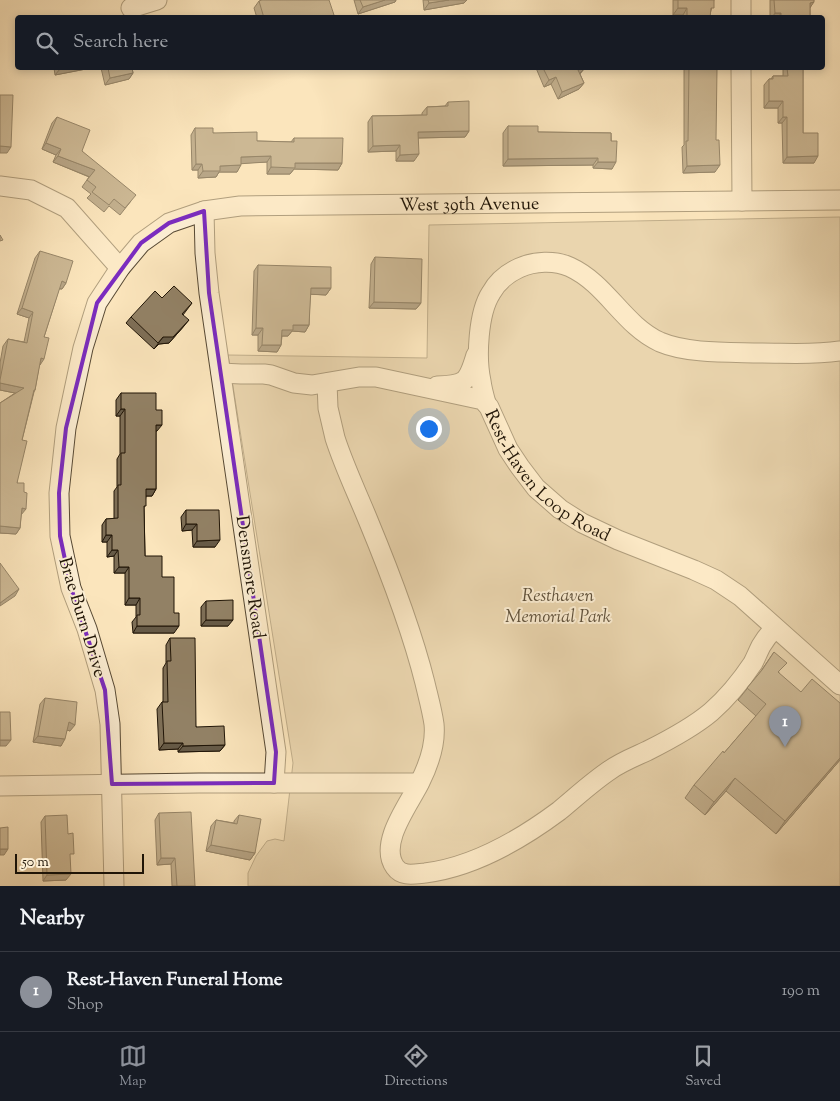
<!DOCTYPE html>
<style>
:root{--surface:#171b24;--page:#242831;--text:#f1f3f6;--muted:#9ea1a6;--line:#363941;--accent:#8c9099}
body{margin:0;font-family:"Sorts Mill Goudy",serif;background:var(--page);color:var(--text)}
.scale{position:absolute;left:15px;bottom:12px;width:129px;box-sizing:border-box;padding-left:5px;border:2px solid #201507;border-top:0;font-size:14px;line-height:18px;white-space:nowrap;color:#201507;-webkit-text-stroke:4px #fceed3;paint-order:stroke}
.you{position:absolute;left:428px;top:428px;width:18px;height:18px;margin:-12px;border:4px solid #fff;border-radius:50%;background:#1a73e8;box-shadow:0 0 0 8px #1a73e833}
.badge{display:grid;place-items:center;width:32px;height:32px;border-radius:50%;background:var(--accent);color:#fff;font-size:16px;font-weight:700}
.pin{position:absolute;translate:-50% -41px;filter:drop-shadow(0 1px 2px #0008)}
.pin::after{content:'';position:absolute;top:26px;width:18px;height:15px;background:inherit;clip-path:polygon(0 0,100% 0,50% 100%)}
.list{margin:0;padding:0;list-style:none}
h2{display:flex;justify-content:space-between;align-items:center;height:65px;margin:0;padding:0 20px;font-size:21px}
h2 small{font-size:16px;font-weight:400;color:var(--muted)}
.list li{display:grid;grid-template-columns:32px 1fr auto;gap:15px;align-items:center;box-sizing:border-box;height:80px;padding:0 20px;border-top:1px solid var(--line)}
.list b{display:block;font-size:19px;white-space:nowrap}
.list p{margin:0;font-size:16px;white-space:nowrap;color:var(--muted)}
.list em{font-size:16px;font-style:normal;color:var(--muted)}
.icon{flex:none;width:28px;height:28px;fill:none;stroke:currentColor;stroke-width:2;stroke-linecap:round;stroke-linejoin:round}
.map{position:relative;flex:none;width:840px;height:886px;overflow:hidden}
.search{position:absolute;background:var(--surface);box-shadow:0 2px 8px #0003;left:15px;right:15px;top:15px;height:55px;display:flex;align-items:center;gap:12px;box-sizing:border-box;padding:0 18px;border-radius:5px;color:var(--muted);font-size:19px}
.sheet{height:145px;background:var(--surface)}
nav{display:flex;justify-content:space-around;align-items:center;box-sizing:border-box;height:70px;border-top:1px solid var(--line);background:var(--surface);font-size:14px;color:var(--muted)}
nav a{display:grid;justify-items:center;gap:2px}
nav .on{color:var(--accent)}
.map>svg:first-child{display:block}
.green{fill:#d6c29d;stroke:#7b6c52}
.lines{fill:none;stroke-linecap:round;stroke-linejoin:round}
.minor-casing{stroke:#574934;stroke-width:21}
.minor{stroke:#fceed3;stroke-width:19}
.wall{fill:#7e6f57;stroke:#201507}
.shaded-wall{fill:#665a47;stroke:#201507}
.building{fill:#928165;stroke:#201507}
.marked{fill:none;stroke:#7b2cbf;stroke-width:4;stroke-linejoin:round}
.labels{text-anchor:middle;stroke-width:4;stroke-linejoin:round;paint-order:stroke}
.street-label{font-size:18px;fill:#201507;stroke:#fceed3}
.park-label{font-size:18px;font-style:italic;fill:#60523c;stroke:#fceed3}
</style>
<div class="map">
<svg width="840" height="886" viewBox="0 0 840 886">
<rect width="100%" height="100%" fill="#fbe5bc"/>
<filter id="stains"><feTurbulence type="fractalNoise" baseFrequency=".004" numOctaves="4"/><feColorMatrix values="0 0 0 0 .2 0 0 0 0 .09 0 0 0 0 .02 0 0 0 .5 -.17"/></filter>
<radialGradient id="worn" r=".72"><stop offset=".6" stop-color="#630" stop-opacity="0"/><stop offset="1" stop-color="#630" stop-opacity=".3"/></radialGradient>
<!-- green -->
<path class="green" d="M840 217V886H248V873L256 856 267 841 275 839 284 841 293 763 228 355 427 358 429 225Z"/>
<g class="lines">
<defs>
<g id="minor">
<path d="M741 0V18"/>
<path d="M131 8 157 0"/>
<path d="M741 68 742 201"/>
<path d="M0 186 31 190 67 208 120 268"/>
<path id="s1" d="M221 373 241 374H264L271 375 294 383 312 385 359 377H376L483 400 489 407 508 449 520 467 536 488 560 509 582 523 618 540 694 570 716 580 740 596 840 685"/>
<path d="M327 383 328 408 335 438C344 466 357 493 368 520 390 573 411 627 425 683 428 696 432 710 434 724 436 744 429 764 420 782 410 803 378 843 395 867 402 877 414 874 425 873 474 867 520 840 559 811 576 797 592 782 610 770 621 762 634 757 647 751 669 740 692 728 711 712 727 698 741 681 753 663 756 657 758 652 761 646 765 639 770 633 775 628"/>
<path d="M437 386C466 385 468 382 476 355"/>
<path d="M486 403C484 396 482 389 481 381 476 358 478 313 491 293 497 282 508 273 519 268 534 261 555 260 570 267 607 284 623 325 660 342 688 354 731 352 761 353 787 353 814 355 840 351"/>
<path d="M274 783H419"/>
<path d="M0 786 199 783H274L276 752 209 293 205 253 204 211"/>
<path id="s2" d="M114 886 110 724 105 690 87 629 71 588 60 536 59 493 66 428 83 348 97 303 120 268 141 243 169 223 204 211 240 206 840 200"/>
</g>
</defs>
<!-- minor casing -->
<use href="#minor" class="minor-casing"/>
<!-- minor -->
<use href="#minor" class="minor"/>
</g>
<!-- wall -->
<path class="wall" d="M354 0H396L395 2 358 14Z
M423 0H467L464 3 424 10Z
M673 0H714L710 14V18H683V15H673Z
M770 0H814L810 8V18H770Z
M259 1 332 18H257L254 8Z
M54 68H91L55 75Z
M101 68H132L133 73 129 79 105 85Z
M536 68H585L580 74 584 83 579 89 558 99 551 84 544 87Z
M672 68H715V172L683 173 682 147 684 145V69H672Z
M783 68H812V69H803V133L814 163H783L782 123H778V108H764V85L769 79H771L773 76H783Z
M448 102 469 131 465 137 418 138 414 161H396V151L368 152V122L372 116 422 115V113L427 107 445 106Z
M57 117 82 151 131 201 120 215 109 206 104 212 87 198 91 194 82 187 89 177 53 162 56 155 42 149 52 123Z
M508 126 538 132 611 133 612 169 593 168V165L503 166V133Z
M195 128 213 133 257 141 291 142 294 138 342 163 338 170 294 169 290 174H267V162L241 163 237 172H219L216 177 198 178V170H192L191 135Z
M40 251 66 283 62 289H59L44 337 35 390 34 392 22 440 17 483 21 515 20 528 16 534 0 533V403L15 393 0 390V363L3 346 8 339 24 342 29 318 17 314 35 258Z
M375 257 421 303 416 309 369 308 371 264Z
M258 265 331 288 326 295 310 294 309 325 305 332 292 331 288 336H282L281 345 277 352 258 351V335H252L254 271Z
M162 298 192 303 183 315 184 326 169 343 159 344 154 349 126 323 131 317Z
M121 393 156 410 157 431H156V489L152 496H146L144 508 145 556 162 577 174 633H133L132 622 136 617V605H125V573H114V556L107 557V542H102V525L106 519H114V491L117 487V459L120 454V416H116V400Z
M186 510 215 547H193L192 530 182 531 181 517Z
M206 601 228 626H201V607Z
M170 638 196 727 225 745 220 751 178 752V749L159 750 157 709 162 702H163V668L166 663V645Z
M774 652 779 673 840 760 776 834 726 791 705 815 685 798 694 785 724 753 756 716 738 700 759 674Z
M45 698 70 731 67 730 61 746 33 742 40 704Z
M159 813 195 886H172L171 864 157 865 155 820Z
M239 815 255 853 250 860 206 851 211 826 216 820 234 823V821Z
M45 816 68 834 66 880 43 881 41 822Z"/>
<!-- shaded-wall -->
<path class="shaded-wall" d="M385 0H396L395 2 358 14 363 7Z
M449 0H467L464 3 424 10 429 3Z
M814 2 809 9 810 3Z
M678 8H687L683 15H673Z
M775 13H781L778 18H772Z
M66 68H91L55 75 60 69Z
M585 68 580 73 574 76 578 70Z
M672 68H685L684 69H672Z
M799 68H812V69H798Z
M133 73 129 79 105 85 110 78Z
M556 77 551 84 544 87 549 80Z
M584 83 579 89 558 99 562 92Z
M769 101H783L778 108H764Z
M783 117H787L782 123H778Z
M469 131 465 137 414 138 418 132Z
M46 143 61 149 56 155 42 149Z
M400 145 396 151 368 152 373 146Z
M0 146 11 147 7 153H0Z
M419 154 414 161H396L400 155Z
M58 156 95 170 90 177 53 162Z
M271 156 267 162 237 164 241 157Z
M818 156 814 163H783L787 157Z
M598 158 593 165 503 166 508 159Z
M598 162H616L612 169 593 168Z
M295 163H342L338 170 294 169 290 174H267L271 167Z
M196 164H202L198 170H192Z
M241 165 237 172H219L216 177 198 178 203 171 220 166Z
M720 165 715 172 683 173 687 166Z
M62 281 66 283 62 289 57 288Z
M311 288H331L326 295 306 294Z
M374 302 421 303 416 309 369 308Z
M22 308 33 312 29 318 17 314Z
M189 320 184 326 169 343 159 344 154 349 163 337Z
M293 325H309L305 332 292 331 288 336H277L282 330Z
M256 328H263L258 335H252Z
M262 345H281L277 352 258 351Z
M41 358 44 359 40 365Z
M0 383 24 388 20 394 0 390Z
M121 409H125L120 416H116Z
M156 425H162L157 431H152Z
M146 489H156L152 496H142Z
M22 508 26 509 21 515Z
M186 524H197L192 530 182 531Z
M0 526 20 528 16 534 0 533Z
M106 535H112L107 542H102Z
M220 540 215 547H193L197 541Z
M112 550H118L114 556 107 557Z
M119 567H129L125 573H114Z
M19 589 15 596 0 606V603Z
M129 598H140L136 605H125Z
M206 620H233L228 626H201Z
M137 626H179L174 633H133Z
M69 722 75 725 70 731 64 729Z
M38 736 65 739 61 746 33 742Z
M0 740H11L6 746H0Z
M164 743H183L178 749 159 750Z
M225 745 220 751 178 752 183 746Z
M840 758V760L776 834 785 821Z
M735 778 726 791 705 815 714 802Z
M211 845 255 853 250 860 206 851Z
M0 849H8L4 855H0Z
M161 858H175L171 864 157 865Z
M71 874 66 880 43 881 47 875Z"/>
<!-- building -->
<path class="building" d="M262 0H329L334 15 326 18H264L259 1Z
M360 0H385L363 7Z
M428 0H449L429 3Z
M678 0H714V8H711L710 18H687V8H678Z
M774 0H814V2L810 3V18H781V13H775Z
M108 68H132L133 73 110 78Z
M543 68H584L578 70 584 83 562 92 556 77 549 80Z
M689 68H715V69H717L716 140H719L720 165 687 166 686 141H688Z
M787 68H803V133H818V156L787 157V117H783V101H769V79H773V76H788Z
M0 95H13L11 147 0 146Z
M469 101V131L418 132 419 154 400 155V145L373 146 372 116 427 115V107L448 106V102Z
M57 117 90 130 82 151 136 195 125 208 114 199 109 205 92 192 96 187 87 180 95 170 58 156 61 149 46 143Z
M508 126H538V132L611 133V141H617L616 162H598V158L508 159Z
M195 128H213V133L257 132V141L294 142V138H343L342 163H295V168L271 167V156L241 157V165L220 166V171H203L202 164H196Z
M0 235 3 240 0 241Z
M40 251 73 261 66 283 62 281 44 337 49 338 44 359 41 358 35 390H34L22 440 27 441 17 483H24V492L27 493 26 509 22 508 20 528 0 526V403L24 388 0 383V380L8 339 27 343 33 312 22 308Z
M375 257 422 259 421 303 374 302Z
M258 265 331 267V288H311L309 325H293V330H282L281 345H262L263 328H256Z
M174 286 192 303 182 314 189 320 173 337H163L158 343 131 317 155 291 162 298Z
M121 393H156V410H162V425H156V489H146V506H144L145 556H162V577H174V613H179V626H137V615H140V598H129V567H119L118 550H112V535H106V519L118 518V485H121V453H125V409H121Z
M186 510H219L220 540 197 541V524H186Z
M0 563 19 589 0 603Z
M233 600V620H206V601Z
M170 638H195L196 727 224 726 225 745 183 746V743H164L162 702H168L167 661H171Z
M774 652 787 663 778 672 801 692 812 679 840 703V758L785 821 735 778 714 802 694 785 723 751 724 753 766 704 747 688 762 670Z
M45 698 77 702 75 725 69 722 65 739 38 736Z
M0 712H10L11 740H0Z
M191 812 195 886H177L175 858H161L159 813Z
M67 815 68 834 73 833 74 854H70L71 874 47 875 45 816Z
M239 815 261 819 255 853 211 845 216 820 237 824Z
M8 827V849H0V828Z"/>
<!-- marked area -->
<path d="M0 0H840V886H0ZM204 211 209 293 276 752 274 783 112 784 105 690 71 588 60 536 59 493 66 428 97 303 141 243 169 223Z" fill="#fbe5bc" fill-opacity=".55" fill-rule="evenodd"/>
<path class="marked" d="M204 211 209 293 276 752 274 783 112 784 105 690 71 588 60 536 59 493 66 428 97 303 141 243 169 223Z"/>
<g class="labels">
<!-- street labels -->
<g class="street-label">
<text dy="6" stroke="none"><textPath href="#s2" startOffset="1006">West 39th Avenue</textPath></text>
<text dy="6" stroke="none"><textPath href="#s1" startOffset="369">Rest-Haven Loop Road</textPath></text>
<text transform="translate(251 577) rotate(82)" y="6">Densmore Road</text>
<text transform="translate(83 617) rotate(73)" y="6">Brae Burn Drive</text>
</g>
<!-- park labels -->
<g class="park-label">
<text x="558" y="601">Resthaven<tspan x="558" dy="21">Memorial Park</tspan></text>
</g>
</g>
<rect width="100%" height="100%" filter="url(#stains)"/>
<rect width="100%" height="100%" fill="url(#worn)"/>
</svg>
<div class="scale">50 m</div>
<div class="you"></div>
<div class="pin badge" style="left:785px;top:747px">1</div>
<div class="search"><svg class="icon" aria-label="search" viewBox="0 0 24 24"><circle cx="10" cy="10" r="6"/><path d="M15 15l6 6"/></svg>Search here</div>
</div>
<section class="sheet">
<h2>Nearby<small></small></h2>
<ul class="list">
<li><span class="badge">1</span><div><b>Rest-Haven Funeral Home</b><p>Shop</p></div><em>190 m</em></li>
</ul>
</section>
<nav>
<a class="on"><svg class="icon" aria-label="map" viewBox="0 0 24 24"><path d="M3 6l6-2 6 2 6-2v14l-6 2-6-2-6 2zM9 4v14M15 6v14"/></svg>Map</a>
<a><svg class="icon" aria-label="directions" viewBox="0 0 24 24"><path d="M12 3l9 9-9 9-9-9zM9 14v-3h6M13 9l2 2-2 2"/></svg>Directions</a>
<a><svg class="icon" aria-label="saved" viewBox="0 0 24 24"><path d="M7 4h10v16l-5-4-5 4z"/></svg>Saved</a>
</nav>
